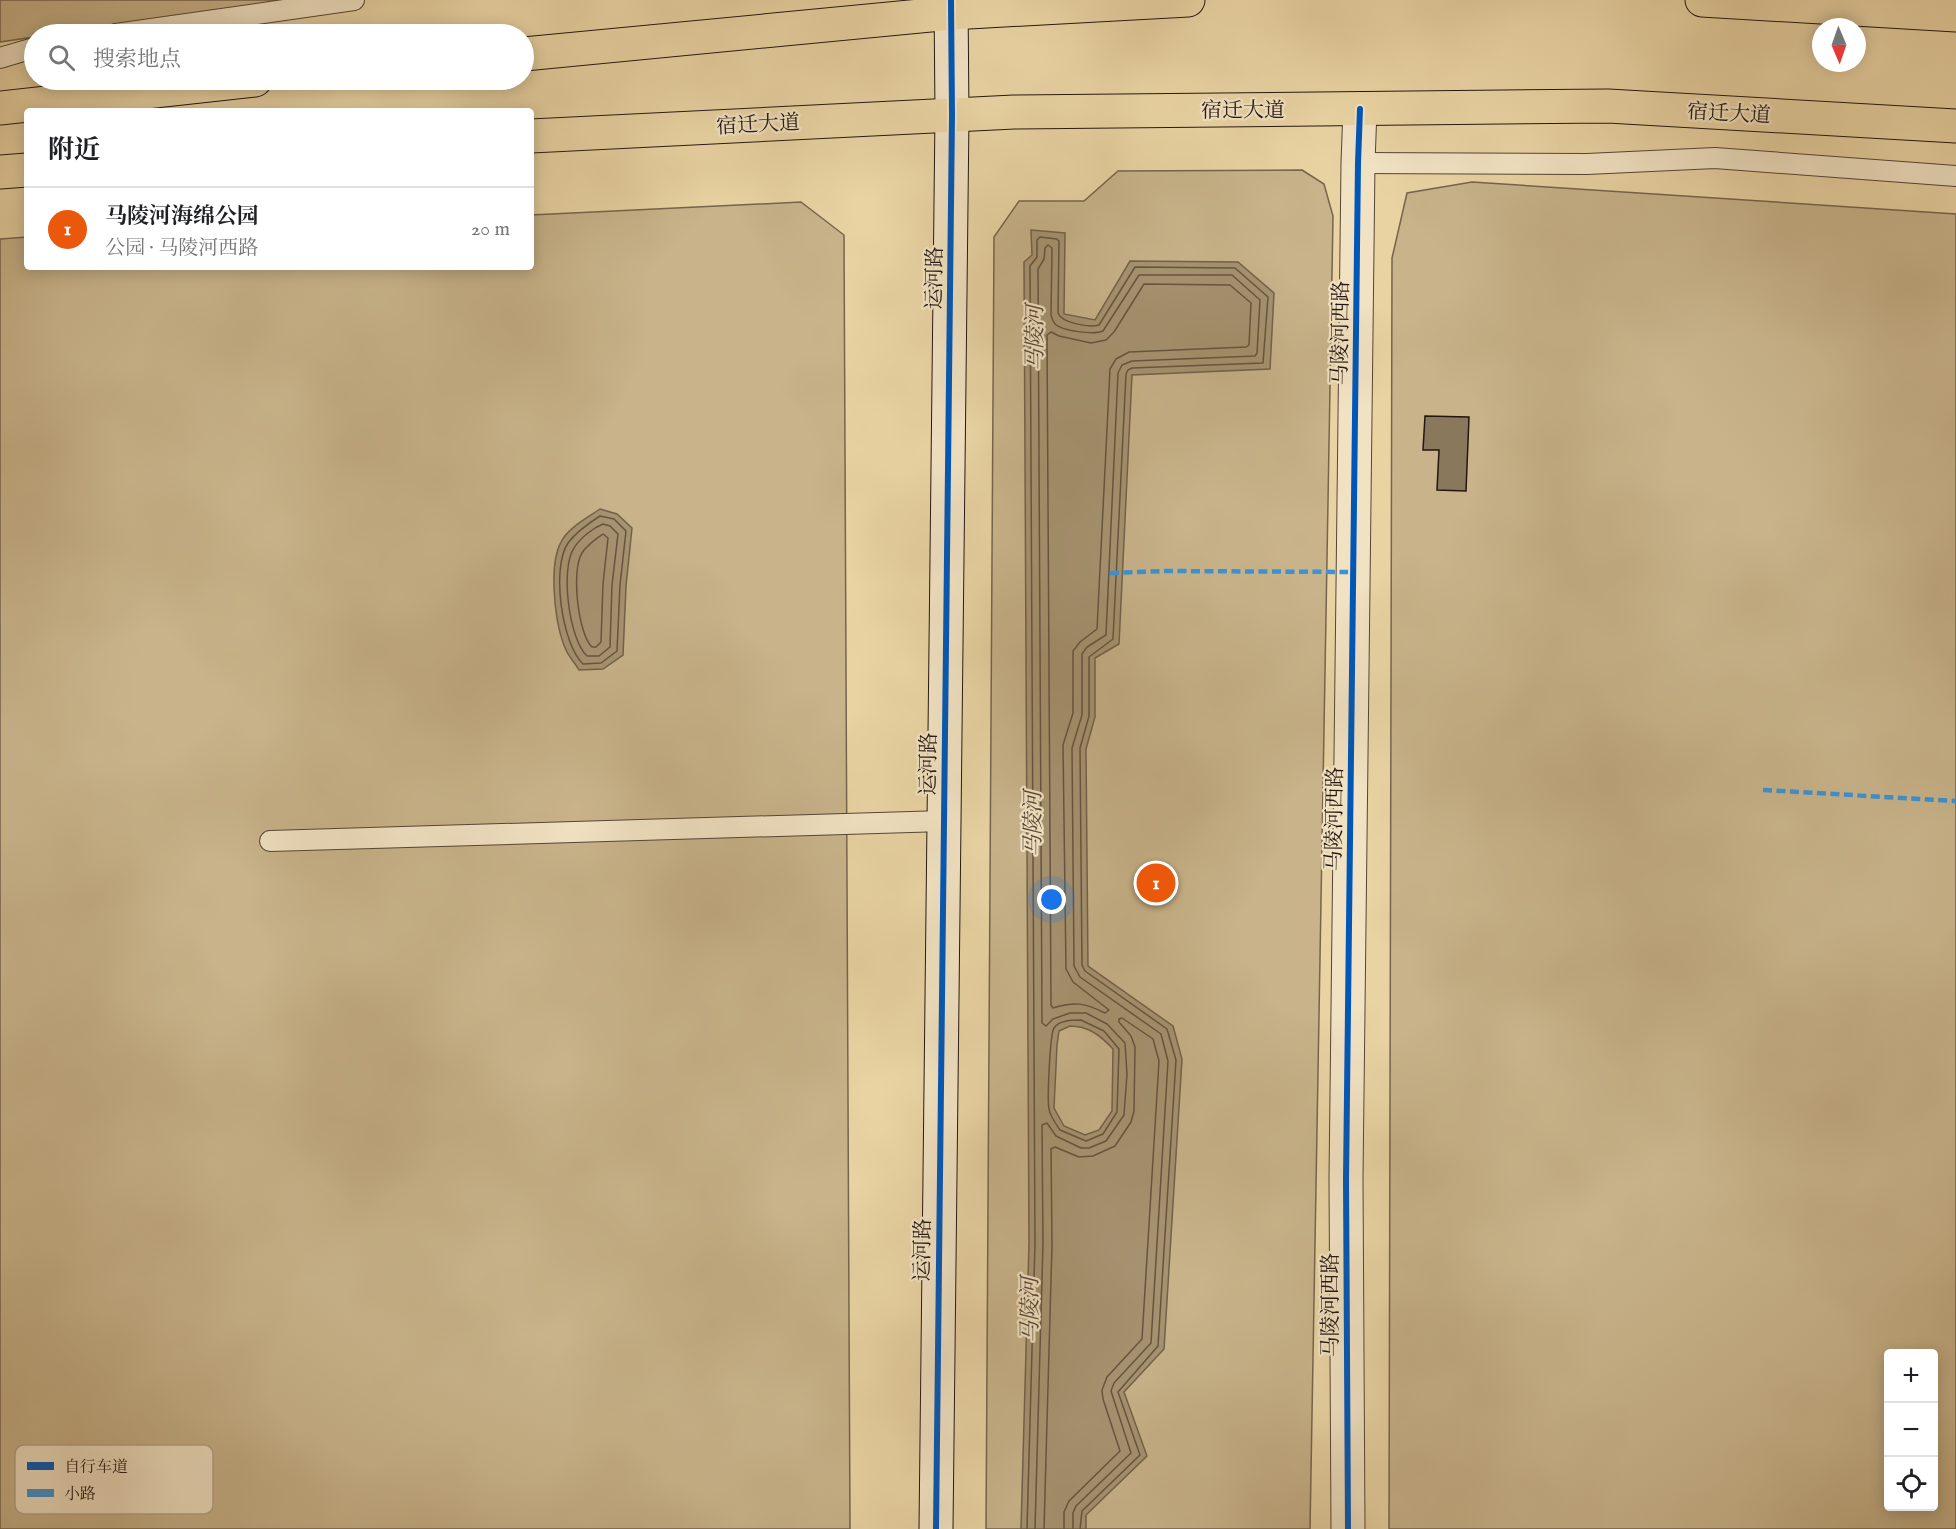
<!DOCTYPE html>
<html lang="zh">
<meta charset="utf-8">
<style>
:root{--surface:#fff;--page:#f2f2f2;--text:#202124;--muted:#757577;--line:#e0e0e0;--accent:#ea580c}
body{margin:0;font-family:"IM FELL English","Noto Serif SC",serif;background:var(--page);color:var(--text)}
.controls{position:absolute;right:18px;bottom:18px;display:grid;overflow:hidden;border-radius:6px;box-shadow:0 3px 15px #0003}
.controls button{width:54px;height:54px;display:grid;place-items:center;padding:0;border:0;border-bottom:2px solid var(--line);background:var(--surface);color:var(--text);font:30px sans-serif}
.compass{position:absolute;left:1812px;top:18px;width:54px;height:54px;border-radius:50%;background:var(--surface);box-shadow:0 3px 15px #0003;rotate:178deg}
.you{position:absolute;left:1052px;top:900px;width:21px;height:21px;margin:-15px;border:4px solid #fff;border-radius:50%;background:#1a73e8;box-shadow:0 0 0 9px #1a73e833}
.badge{display:grid;place-items:center;width:39px;height:39px;border-radius:50%;background:var(--accent);color:#fff;font-size:20px;font-weight:700}
.pin{position:absolute;translate:-50% -50%;border:3px solid #fff;box-shadow:0 2px 6px #0006}
.list{margin:0;padding:0;list-style:none}
h2{display:flex;justify-content:space-between;align-items:center;height:78px;margin:0;padding:0 24px;font-size:26px}
h2 small{font-size:20px;font-weight:400;color:var(--muted)}
.list li{display:grid;grid-template-columns:39px 1fr auto;gap:18px;align-items:center;box-sizing:border-box;height:84px;padding:0 24px;border-top:2px solid var(--line)}
.list b{display:block;font-size:22px;white-space:nowrap}
.list p{margin:0;font-size:20px;white-space:nowrap;color:var(--muted)}
.list em{font-size:20px;font-style:normal;color:var(--muted)}
.icon{flex:none;width:33px;height:33px;fill:none;stroke:currentColor;stroke-width:2;stroke-linecap:round;stroke-linejoin:round}
.map{position:relative;flex:none;width:1956px;height:1529px;overflow:hidden}
.search{position:absolute;background:var(--surface);box-shadow:0 3px 15px #0003;left:24px;top:24px;width:510px;height:66px;display:flex;align-items:center;gap:15px;box-sizing:border-box;padding:0 21px;border-radius:33px;color:var(--muted);font-size:22px}
.panel{position:absolute;background:var(--surface);box-shadow:0 3px 15px #0003;left:24px;top:108px;width:510px;height:162px;border-radius:6px}
.map>svg:first-child{display:block}
.green{fill:#c8b38a;stroke:#76644d;stroke-width:1.5;fill-rule:evenodd}
.water{fill:#a69371;stroke:#72614a;stroke-width:1.5;fill-rule:evenodd}
.lines{fill:none;stroke-linecap:round;stroke-linejoin:round}
.shore{stroke:#655440;stroke-width:1.5}
.building{fill:#8a785c;stroke:#241610;stroke-width:1.5}
.lane-casing{stroke:#554535;stroke-width:22}
.street-casing{stroke:#554535;stroke-width:35}
.secondary-casing{stroke:#241610;stroke-width:35}
.primary-casing{stroke:#241610;stroke-width:35}
.lane{stroke:#f1e2c3;stroke-width:20}
.street{stroke:#f1e2c3;stroke-width:33}
.secondary{stroke:#f1e2c3;stroke-width:33}
.primary{stroke:#e9d3a3;stroke-width:33}
.quiet{stroke:#3b93d3;stroke-width:4.5;stroke-dasharray:9 4.5;stroke-linecap:butt}
.cycleway-casing{stroke:#f1e2c3;stroke-width:10}
.cycleway{stroke:#0057b8;stroke-width:6}
.labels{text-anchor:middle;stroke-width:4.5;stroke-linejoin:round;paint-order:stroke}
.street-label{font-size:21px;fill:#241610;stroke:#f1e2c3}
.water-label{font-size:22px;font-style:italic;fill:#584837;stroke:#f1e2c3}
.key{fill:#f1e2c3;stroke:#b4a58d;stroke-width:1.5}
.key-label{font-size:16px;fill:#241610}
</style>
<div class="map">
<svg width="1956" height="1529" viewBox="0 0 1956 1529">
<rect width="100%" height="100%" fill="#e9d3a3"/>
<filter id="stains"><feTurbulence type="fractalNoise" baseFrequency=".00333" numOctaves="4"/><feColorMatrix values="0 0 0 0 .2 0 0 0 0 .09 0 0 0 0 .02 0 0 0 .5 -.17"/></filter>
<radialGradient id="worn" r=".72"><stop offset=".6" stop-color="#630" stop-opacity="0"/><stop offset="1" stop-color="#630" stop-opacity=".3"/></radialGradient>
<!-- green -->
<path class="green" d="M0 0H300L55 34H34V37L0 42Z
M1302 170 1324 184 1333 216 1310 1529H986L994 237 1019 201H1084L1118 171Z
M1472 182 1956 214V1529H1389L1392 258 1407 193ZM1888 1354H1934V1506H1888Z
M801 202 844 235 850 1529H0V239L27 237V267H531V215Z"/>
<!-- water -->
<path class="water" d="M1031 230 1065 233 1064 314 1095 320 1130 261 1238 262 1274 293 1270 369 1132 375 1119 644 1095 658V717L1086 749 1088 966 1173 1026 1182 1059 1164 1349 1124 1392 1147 1456 1086 1515V1529H1021L1029 1243 1024 262 1032 255ZM1070 1026C1088 1026 1100 1035 1113 1049L1112 1111 1099 1130 1085 1135 1064 1126 1054 1108 1057 1045 1059 1031Z
M600 509 617 514 632 528 626 586 623 655 603 669 579 670C575 663 569 657 566 650 555 626 548 566 561 542 568 528 587 518 600 509Z"/>
<g class="lines">
<!-- shore -->
<path class="shore" d="M1144 284 1230 285 1251 303 1249 345 1246 347 1129 352 1116 359 1110 369 1097 629 1080 642 1073 651V713L1063 745 1066 969 1073 982 1109 1010 1105 1013C1085 1003 1075 1001 1053 1008L1051 1005 1047 335 1051 332 1059 336 1091 343 1106 340 1114 332Z
M600 516 614 519 626 531 620 585 617 651 601 663 583 664C562 644 551 568 568 543 576 532 589 523 600 516Z
M603 524 610 526 618 534 612 585 610 647 599 656H587C569 639 560 569 574 548 580 538 593 528 603 524Z
M603 534 608 538 603 584 601 642 596 647H592C578 634 571 570 582 553 587 545 596 539 603 534Z
M1081 1020 1104 1031 1119 1049 1117 1112 1103 1134 1086 1141 1060 1130C1056 1124 1050 1116 1049 1109 1047 1100 1050 1034 1054 1028 1059 1020 1073 1020 1081 1020Z
M1027 1529 1035 1243 1030 266 1037 257V240L1040 237 1057 239 1059 241 1058 313C1062 323 1089 328 1099 325L1135 267 1235 268 1268 297 1263 363 1132 368 1128 370 1126 374 1113 639 1089 657V716L1080 748 1082 965 1085 971 1167 1029 1176 1060 1158 1346 1118 1392 1140 1455 1082 1511 1080 1529
M1035 1529 1043 1243 1042 1125 1047 1123 1056 1136 1081 1148H1089L1106 1141 1124 1115 1127 1074 1125 1043 1107 1024 1086 1013H1070L1053 1019 1046 1026 1042 1023 1038 269 1044 259 1045 248 1048 245 1052 248 1051 315C1052 319 1052 320 1055 324 1062 331 1094 335 1103 331L1139 275H1232L1260 300 1257 353 1255 356 1132 361 1122 365 1118 373 1106 635 1087 647 1082 654V715L1072 748 1074 966 1080 977 1161 1034 1168 1061 1151 1343 1114 1383 1111 1391 1131 1453 1076 1506 1073 1513V1529
M1044 1529 1052 1244 1051 1149 1055 1147 1079 1157 1093 1156 1115 1146 1131 1122 1134 1111 1135 1047 1131 1036 1119 1022V1019L1122 1018 1153 1039 1159 1061 1142 1339 1107 1377 1102 1390 1103 1399 1120 1451 1069 1501 1064 1512V1529"/>
</g>
<!-- building -->
<path class="building" d="M1425 416 1469 417 1466 491 1437 490 1439 450H1423Z"/>
<g class="lines">
<defs>
<path id="lane" d="M116 34 354 0
M0 58 34 48
M1358 163 1587 164 1715 158 1956 176
M270 841 944 821"/>
<path id="street" d="M1348 1529 1346 1179 1358 163 1360 109"/>
<path id="secondary" d="M936 1529 952 115 951 0"/>
<path id="primary" d="M1702 0 1956 15
M524 54 951 13 1188 0
M0 108 255 80
M531 136 1014 112 1608 106 1956 126
M0 172 27 170"/>
</defs>
<!-- lane casing -->
<use href="#lane" class="lane-casing"/>
<!-- street casing -->
<use href="#street" class="street-casing"/>
<!-- secondary casing -->
<use href="#secondary" class="secondary-casing"/>
<!-- primary casing -->
<use href="#primary" class="primary-casing"/>
<!-- lane -->
<use href="#lane" class="lane"/>
<!-- street -->
<use href="#street" class="street"/>
<!-- secondary -->
<use href="#secondary" class="secondary"/>
<!-- primary -->
<use href="#primary" class="primary"/>
<!-- quiet -->
<path class="quiet" d="M1110 573 1165 571 1353 572
M1763 790 1956 801"/>
<defs>
<path id="cycleway" d="M936 1529 952 115 951 0
M1348 1529 1346 1179 1358 163 1360 109"/>
</defs>
<!-- cycleway casing -->
<use href="#cycleway" class="cycleway-casing"/>
<!-- cycleway -->
<use href="#cycleway" class="cycleway"/>
</g>
<g class="labels">
<!-- street labels -->
<g class="street-label">
<text x="1243" y="117">宿迁大道</text>
<text transform="translate(1729 113) rotate(3)" y="7">宿迁大道</text>
<text transform="translate(758 124) rotate(-3)" y="7">宿迁大道</text>
<text transform="translate(934 278) rotate(-89)" y="7">运河路</text>
<text transform="translate(1340 333) rotate(-89)" y="7">马陵河西路</text>
<text transform="translate(928 764) rotate(-89)" y="7">运河路</text>
<text transform="translate(1334 819) rotate(-89)" y="7">马陵河西路</text>
<text transform="translate(922 1250) rotate(-89)" y="7">运河路</text>
<text transform="translate(1330 1305) rotate(-90)" y="7">马陵河西路</text>
</g>
<!-- water labels -->
<g class="water-label">
<text transform="translate(1034 338) rotate(-90)" y="8">马陵河</text>
<text transform="translate(1032 824) rotate(-90)" y="8">马陵河</text>
<text transform="translate(1029 1310) rotate(-90)" y="8">马陵河</text>
</g>
</g>
<!-- legend -->
<rect x="15" y="1445" width="198" height="69" rx="9" class="key"/>
<rect x="27" y="1462" width="27" height="8" fill="#0057b8"/>
<rect x="27" y="1489" width="27" height="8" fill="#3b93d3"/>
<g class="key-label">
<text x="64" y="1472">自行车道</text>
<text x="64" y="1499">小路</text>
</g>
<rect width="100%" height="100%" filter="url(#stains)"/>
<rect width="100%" height="100%" fill="url(#worn)"/>
</svg>
<div class="controls">
<button>+</button>
<button>−</button>
<button><svg class="icon" aria-label="locate" viewBox="0 0 24 24"><circle cx="12" cy="12" r="6"/><path d="M12 2v4M12 18v4M2 12h4M18 12h4"/></svg></button>
</div>
<svg class="compass" viewBox="-18 -18 36 36"><path d="M0-13l5 13h-10z" fill="#e53935"/><path d="M0 13l5-13h-10z" fill="#757577"/></svg>
<div class="you"></div>
<div class="pin badge" style="left:1156px;top:883px">1</div>
<div class="search"><svg class="icon" aria-label="search" viewBox="0 0 24 24"><circle cx="10" cy="10" r="6"/><path d="M15 15l6 6"/></svg>搜索地点</div>
<section class="panel">
<h2>附近<small></small></h2>
<ul class="list">
<li><span class="badge">1</span><div><b>马陵河海绵公园</b><p>公园 · 马陵河西路</p></div><em>20 m</em></li>
</ul>
</section>
</div>
